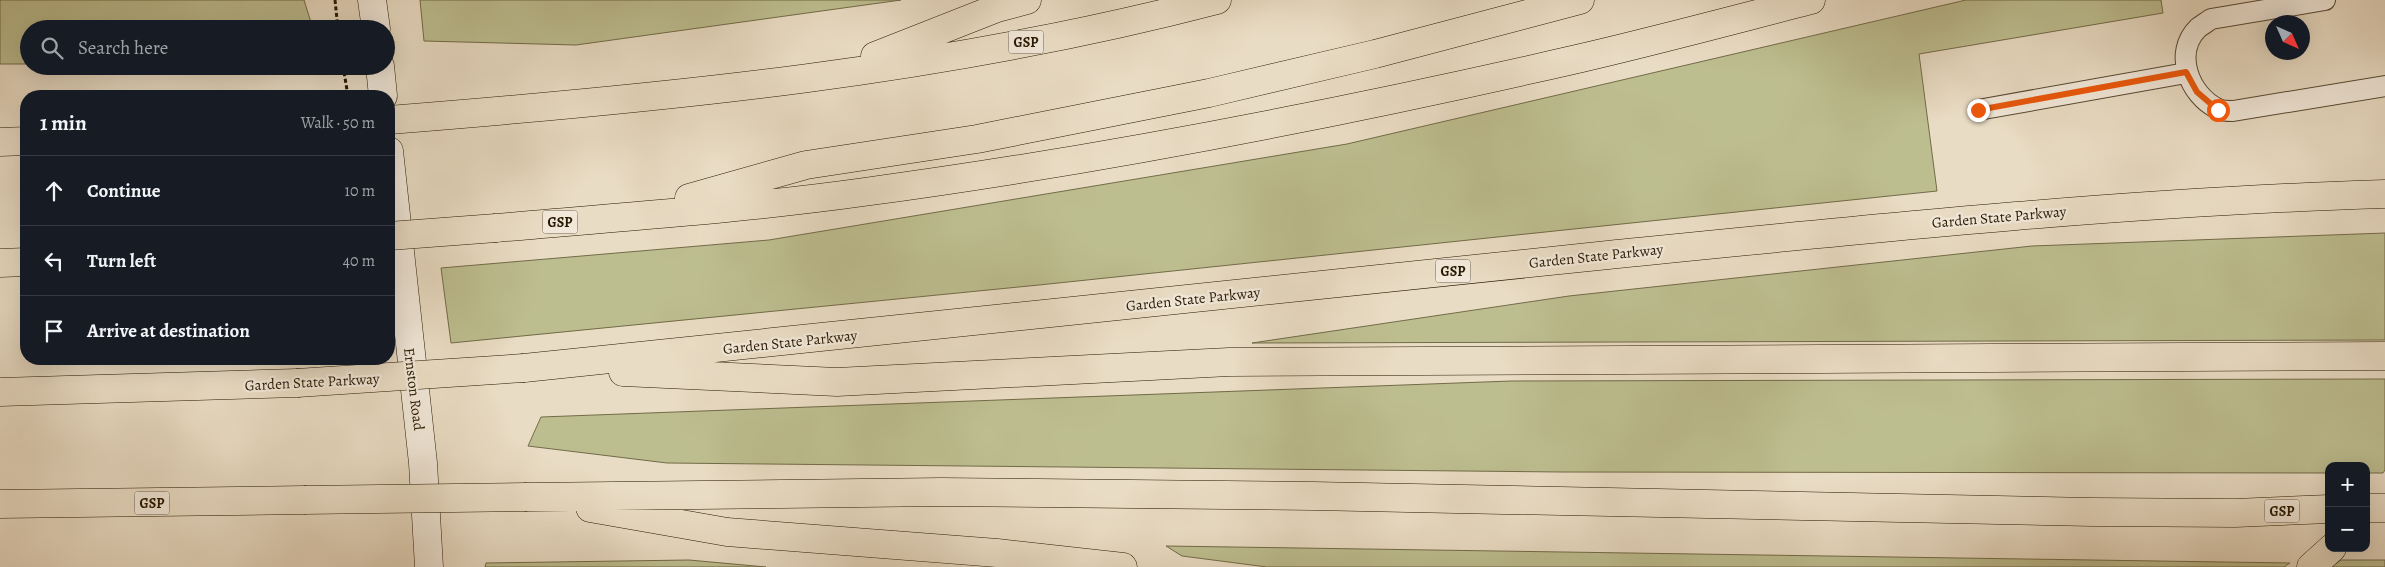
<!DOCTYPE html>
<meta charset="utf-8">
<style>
:root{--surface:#171b24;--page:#242831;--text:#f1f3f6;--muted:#9ea1a6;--line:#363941}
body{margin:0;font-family:Alegreya,serif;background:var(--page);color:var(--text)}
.controls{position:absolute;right:15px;bottom:15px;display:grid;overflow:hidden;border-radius:10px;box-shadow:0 5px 20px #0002}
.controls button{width:45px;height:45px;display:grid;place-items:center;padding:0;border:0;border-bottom:1px solid var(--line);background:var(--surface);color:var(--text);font:25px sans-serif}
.compass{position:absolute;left:2265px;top:15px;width:45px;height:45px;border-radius:50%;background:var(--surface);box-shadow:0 5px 20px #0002;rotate:135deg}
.stop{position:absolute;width:15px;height:15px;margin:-11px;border:4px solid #ea580c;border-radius:50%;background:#fff}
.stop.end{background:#ea580c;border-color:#fff;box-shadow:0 1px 5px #0008}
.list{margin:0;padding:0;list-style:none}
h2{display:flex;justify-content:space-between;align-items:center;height:65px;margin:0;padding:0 20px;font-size:21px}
h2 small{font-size:16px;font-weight:400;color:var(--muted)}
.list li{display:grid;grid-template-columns:32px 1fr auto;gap:15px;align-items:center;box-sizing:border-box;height:70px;padding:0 20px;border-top:1px solid var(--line)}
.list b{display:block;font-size:19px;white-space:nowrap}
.list em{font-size:16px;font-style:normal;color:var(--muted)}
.icon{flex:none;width:28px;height:28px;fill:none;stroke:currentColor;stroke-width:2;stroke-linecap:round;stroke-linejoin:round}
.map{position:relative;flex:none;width:2385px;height:567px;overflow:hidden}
.search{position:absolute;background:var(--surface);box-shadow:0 5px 20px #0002;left:20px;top:20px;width:375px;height:55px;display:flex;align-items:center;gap:12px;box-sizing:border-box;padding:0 18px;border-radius:28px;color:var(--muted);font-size:19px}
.panel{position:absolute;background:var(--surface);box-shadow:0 5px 20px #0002;left:20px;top:90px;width:375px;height:275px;border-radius:20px}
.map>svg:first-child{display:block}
.green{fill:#bdbe90;stroke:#726b48}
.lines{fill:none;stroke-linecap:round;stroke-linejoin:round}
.lane-casing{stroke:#584932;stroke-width:22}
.secondary-casing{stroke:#281801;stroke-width:29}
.highway-casing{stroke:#281801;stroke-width:29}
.path{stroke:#281801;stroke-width:3;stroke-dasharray:4 2.5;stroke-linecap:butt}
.lane{stroke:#f1e8d9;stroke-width:20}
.secondary{stroke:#f1e8d9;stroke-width:28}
.highway{stroke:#e9dcc4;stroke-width:28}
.highway-bridge-casing{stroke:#281801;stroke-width:29;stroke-linecap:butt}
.highway-bridge{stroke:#e9dcc4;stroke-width:28}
.route{stroke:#ea580c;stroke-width:6}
.labels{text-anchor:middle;stroke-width:4.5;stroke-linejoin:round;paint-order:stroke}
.shield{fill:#f1e8d9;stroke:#645642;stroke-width:1}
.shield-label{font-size:14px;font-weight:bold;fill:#281801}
.street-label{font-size:15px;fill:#281801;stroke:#f1e8d9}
</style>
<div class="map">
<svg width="2385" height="567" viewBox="0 0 2385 567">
<rect width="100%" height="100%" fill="#e9dcc4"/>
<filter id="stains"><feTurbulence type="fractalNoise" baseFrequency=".004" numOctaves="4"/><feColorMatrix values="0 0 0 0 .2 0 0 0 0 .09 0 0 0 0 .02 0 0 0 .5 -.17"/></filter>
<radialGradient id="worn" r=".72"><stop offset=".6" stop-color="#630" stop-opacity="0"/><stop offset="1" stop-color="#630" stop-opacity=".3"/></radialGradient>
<!-- green -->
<path class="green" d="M0 0H304L313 29H29V64H0Z
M420 0H901L576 45 424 41Z
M1966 0H2161L2163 13 1919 54 1937 191 1039 285 451 343 441 268 769 240 1347 144Z
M2385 233V340L1252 343 1569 296 2032 246Z
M2385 379V470L2383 473H2366V466H2329V473L1562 472 667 463 528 446 541 417 1511 381Z
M1166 546 2290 563 2284 567H1267L1182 556Z
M689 560 766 567H485L486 563Z
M2341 560H2385V567H2331Z"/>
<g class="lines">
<defs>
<path id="lane" d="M2325 0 2211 19C2207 22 2202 25 2198 28 2173 53 2189 95 2218 109 2222 111 2228 111 2233 111L2385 86
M1978 110 2186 73"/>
<path id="secondary" d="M372 0 376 29
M380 66 383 96
M389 151 423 463 429 567"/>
<path id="highway" d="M875 56 997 8 1027 0
M389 120C667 98 946 71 1217 0
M0 142 26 141
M689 198 806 165 977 139 1209 93 1375 54 1580 0
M496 228C619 217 742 209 864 192 1103 160 1341 113 1577 59 1655 41 1733 20 1811 0
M0 263 26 262
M524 368C885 333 1246 292 1608 255 1866 229 2125 202 2385 194
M623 372 837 382 1229 362 2385 356
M0 392 297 383
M527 497 941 492 1313 496 2092 512 2235 513 2329 509
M0 504 304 500
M590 508 727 532 997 553 1123 567
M2311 567 2332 548"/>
</defs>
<!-- lane casing -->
<use href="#lane" class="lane-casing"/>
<!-- secondary casing -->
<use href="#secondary" class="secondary-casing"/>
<!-- highway casing -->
<use href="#highway" class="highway-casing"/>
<!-- path -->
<path class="path" d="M335 0 338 29
M343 66 348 96"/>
<!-- lane -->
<use href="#lane" class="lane"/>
<!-- secondary -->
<use href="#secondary" class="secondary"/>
<!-- highway -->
<use href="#highway" class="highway"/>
<defs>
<path id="highway-bridge" d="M389 236 496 228
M297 383 524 368
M304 500 527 497
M2366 508H2385"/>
</defs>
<!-- highway-bridge casing -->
<use href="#highway-bridge" class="highway-bridge-casing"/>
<!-- highway-bridge -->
<use href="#highway-bridge" class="highway-bridge"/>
</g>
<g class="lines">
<!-- route -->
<path class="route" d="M1978 110 2186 72 2197 92 2218 110"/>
</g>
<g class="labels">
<!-- shield labels -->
<g class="shield">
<rect x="1008.5" y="30.5" width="35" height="23" rx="4"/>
<rect x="542.5" y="210.5" width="35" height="23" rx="4"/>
<rect x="1435.5" y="259.5" width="35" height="23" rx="4"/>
<rect x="134.5" y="491.5" width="35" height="23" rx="4"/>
<rect x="2264.5" y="499.5" width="35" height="23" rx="4"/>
</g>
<g class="shield-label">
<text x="1026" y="47">GSP</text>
<text x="560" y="227">GSP</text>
<text x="1453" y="276">GSP</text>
<text x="152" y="508">GSP</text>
<text x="2282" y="516">GSP</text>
</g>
<!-- street labels -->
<g class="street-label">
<text transform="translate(1999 217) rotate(-5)" y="5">Garden State Parkway</text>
<text transform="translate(1596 256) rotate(-6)" y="5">Garden State Parkway</text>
<text transform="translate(1193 299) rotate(-6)" y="5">Garden State Parkway</text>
<text transform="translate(790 342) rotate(-6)" y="5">Garden State Parkway</text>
<text transform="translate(312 382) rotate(-3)" y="5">Garden State Parkway</text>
<text transform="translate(414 389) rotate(83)" y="5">Ernston Road</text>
</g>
</g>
<rect width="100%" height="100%" filter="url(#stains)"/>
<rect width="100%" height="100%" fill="url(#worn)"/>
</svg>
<div class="controls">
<button>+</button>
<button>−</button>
</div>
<svg class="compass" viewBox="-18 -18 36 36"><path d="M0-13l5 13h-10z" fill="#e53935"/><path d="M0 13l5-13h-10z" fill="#9ea1a6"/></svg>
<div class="stop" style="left:2218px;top:110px"></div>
<div class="stop end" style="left:1978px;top:110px"></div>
<div class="search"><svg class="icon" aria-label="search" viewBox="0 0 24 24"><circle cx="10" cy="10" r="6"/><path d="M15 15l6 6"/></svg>Search here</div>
<section class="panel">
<h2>1 min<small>Walk · 50 m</small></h2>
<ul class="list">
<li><svg class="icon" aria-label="ahead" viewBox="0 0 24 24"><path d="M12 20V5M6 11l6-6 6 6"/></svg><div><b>Continue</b></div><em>10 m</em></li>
<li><svg class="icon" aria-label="left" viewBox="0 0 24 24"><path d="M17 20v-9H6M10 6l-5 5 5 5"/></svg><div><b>Turn left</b></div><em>40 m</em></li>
<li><svg class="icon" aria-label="arrive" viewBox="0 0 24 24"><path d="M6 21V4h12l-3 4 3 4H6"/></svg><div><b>Arrive at destination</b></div></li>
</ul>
</section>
</div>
